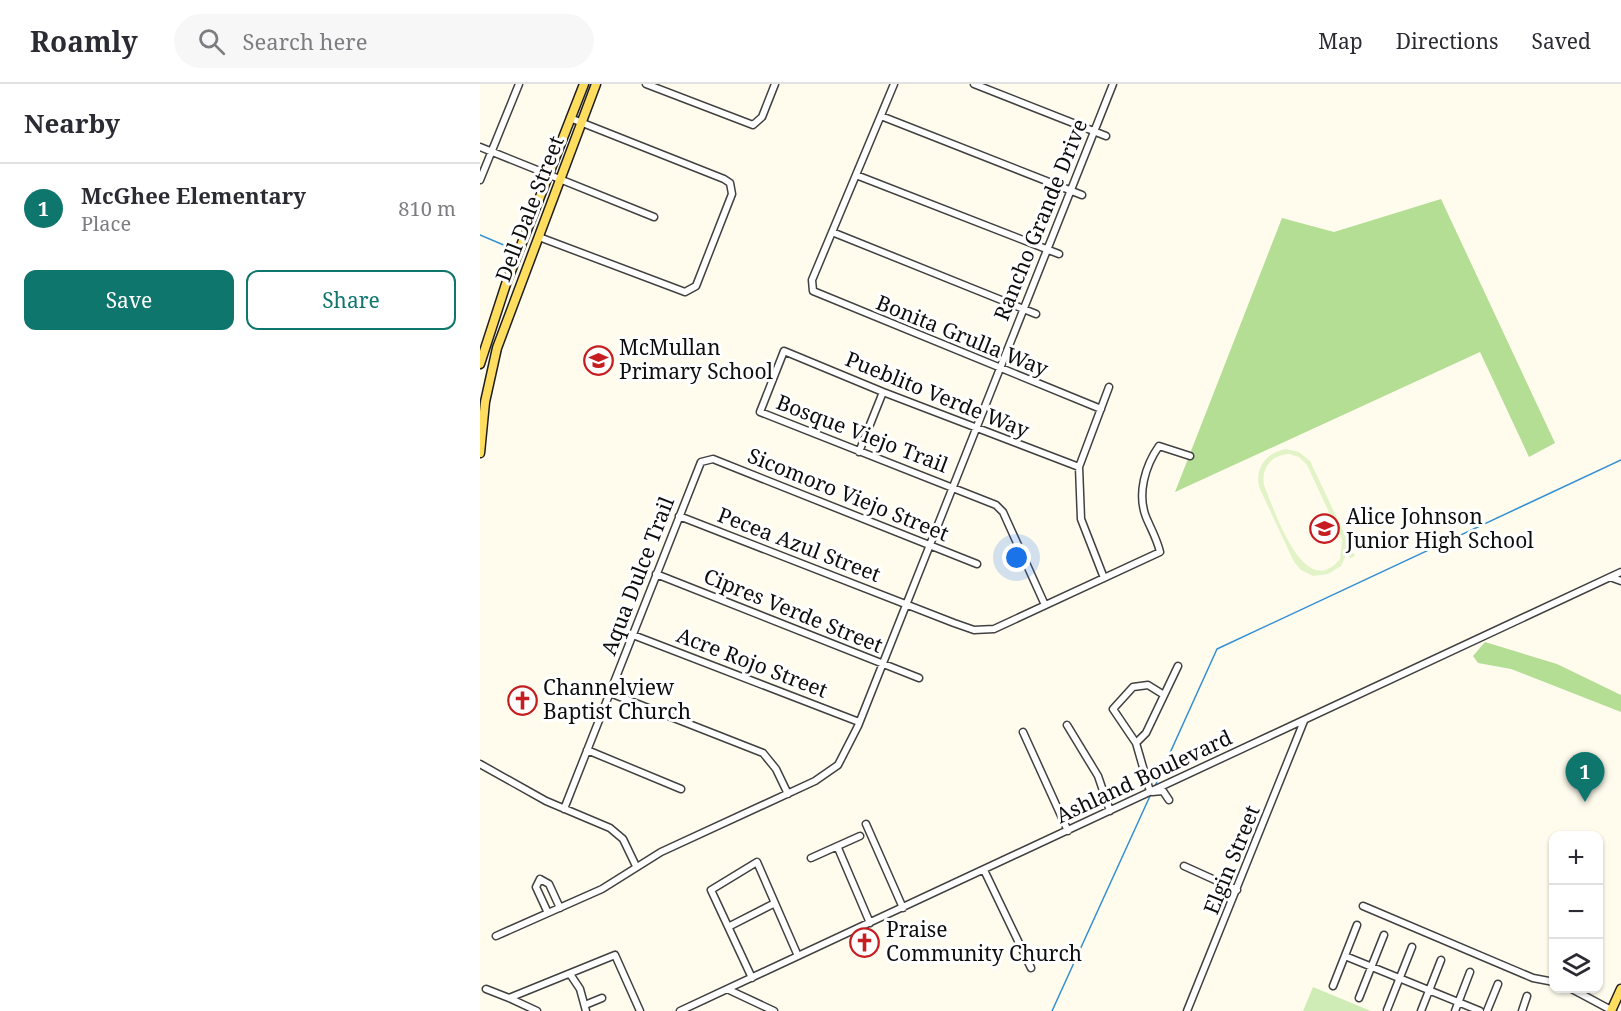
<!DOCTYPE html>
<meta charset="utf-8">
<style>
:root{--surface:#fff;--page:#f7f7f7;--text:#2b2b33;--muted:#7c7c81;--line:#e1e1e2;--accent:#0f766e}
body{margin:0;font-family:"Noto Serif",serif;background:var(--page);color:var(--text)}
.controls{position:absolute;right:18px;bottom:18px;display:grid;overflow:hidden;border-radius:12px;box-shadow:0 2px 4px #0004}
.controls button{width:54px;height:54px;display:grid;place-items:center;padding:0;border:0;border-bottom:2px solid var(--line);background:var(--surface);color:var(--text);font:30px sans-serif}
.you{position:absolute;left:537px;top:474px;width:21px;height:21px;margin:-15px;border:4px solid #fff;border-radius:50%;background:#1a73e8;box-shadow:0 0 0 9px #1a73e833}
.badge{display:grid;place-items:center;width:39px;height:39px;border-radius:50%;background:var(--accent);color:#fff;font-size:20px;font-weight:700}
.pin{position:absolute;translate:-50% -50px;filter:drop-shadow(0 2px 3px #0008)}
.pin::after{content:'';position:absolute;top:32px;width:21px;height:18px;background:inherit;clip-path:polygon(0 0,100% 0,50% 100%)}
.list{margin:0;padding:0;list-style:none}
h2{display:flex;justify-content:space-between;align-items:center;height:78px;margin:0;padding:0 24px;font-size:26px}
h2 small{font-size:20px;font-weight:400;color:var(--muted)}
.list li{display:grid;grid-template-columns:39px 1fr auto;gap:18px;align-items:center;box-sizing:border-box;height:90px;padding:0 24px;border-top:2px solid var(--line)}
.list b{display:block;font-size:22px;white-space:nowrap}
.list p{margin:0;font-size:20px;white-space:nowrap;color:var(--muted)}
.list em{font-size:20px;font-style:normal;color:var(--muted)}
.actions{display:flex;gap:12px;padding:18px 24px}
.actions a{flex:1;padding:14px 0;border:2px solid var(--accent);border-radius:12px;text-align:center;font-size:21px;color:var(--accent)}
.actions .main{background:var(--accent);color:#fff}
.icon{flex:none;width:33px;height:33px;fill:none;stroke:currentColor;stroke-width:2;stroke-linecap:round;stroke-linejoin:round}
.map{position:relative;flex:none;width:1141px;height:927px;overflow:hidden}
header{display:flex;align-items:center;gap:36px;box-sizing:border-box;height:84px;padding:0 30px;background:var(--surface);border-bottom:2px solid var(--line)}
header strong{font-size:28px}
nav{display:flex;gap:33px;margin-inline-start:auto;font-size:21px}
.search{width:420px;height:54px;background:var(--page);display:flex;align-items:center;gap:15px;box-sizing:border-box;padding:0 21px;border-radius:33px;color:var(--muted);font-size:22px}
main{display:flex}
aside{flex:1;background:var(--surface)}
.map>svg:first-child{display:block}
.green{fill:#d0ecb6}
.forest{fill:#b3de94}
.pitch{fill:#e3f3c8;fill-rule:evenodd}
.lines{fill:none;stroke-linecap:round;stroke-linejoin:round}
.stream{stroke:#328fd5;stroke-width:1.5}
.minor-casing{stroke:#414141;stroke-width:9}
.major-casing{stroke:#1f1f1f;stroke-width:11}
.minor{stroke:#fff;stroke-width:6}
.major{stroke:#ffdd5e;stroke-width:8}
.labels{text-anchor:middle;stroke-width:6;stroke-linejoin:round;paint-order:stroke}
.street-label{font-size:21px;fill:#0e0e0e;stroke:#fff}
.poi-label{font-size:21px;fill:#0e0e0e;stroke:#fff;text-anchor:start}
</style>
<header>
<strong>Roamly</strong>
<div class="search"><svg class="icon" aria-label="search" viewBox="0 0 24 24"><circle cx="10" cy="10" r="6"/><path d="M15 15l6 6"/></svg>Search here</div>
<nav><a>Map</a><a>Directions</a><a>Saved</a></nav>
</header>
<main>
<aside>
<h2>Nearby<small></small></h2>
<ul class="list">
<li><span class="badge">1</span><div><b>McGhee Elementary</b><p>Place</p></div><em>810 m</em></li>
</ul>
<div class="actions"><a class="main">Save</a><a>Share</a></div>
</aside>
<div class="map">
<svg width="1141" height="927" viewBox="0 0 1141 927">
<rect width="100%" height="100%" fill="#fffcee"/>
<!-- green -->
<path class="green" d="M833 903 891 927H823Z"/>
<!-- forest -->
<path class="forest" d="M961 115 1075 359 1049 373 1000 268 695 408 802 134 854 148Z
M1005 558 1077 580 1141 611V628L1031 585 998 579 993 572Z"/>
<!-- pitch -->
<path class="pitch" d="M806 365 819 368 830 377 875 472 870 474 867 469 861 482 848 490 833 492 821 486 814 478 779 403C775 383 787 368 806 365ZM809 370 819 373 827 381 862 456 860 475C824 519 794 425 784 401 781 383 792 371 809 370Z"/>
<g class="lines">
<!-- stream -->
<path class="stream" d="M0 151 26 162
M675 702 737 565 1141 376
M572 927 670 712"/>
<defs>
<path id="minor" d="M166 0 273 41 282 33 295 0
M414 0 332 196 333 207 621 325
M494 0 626 52
M401 32 602 111
M0 63 174 133
M376 91 579 170
M0 96 39 0
M352 148 556 230
M59 153 205 208 216 202 252 110 250 99 244 95 90 34
M379 368 403 308
M199 432 474 539 494 546 514 545 680 468C677 455 671 445 666 433 657 410 665 382 679 362L710 372
M176 490 439 594
M1130 493 1141 497
M624 494 601 435 599 383 629 303
M565 521 523 428 516 421 280 328 304 267 403 308 599 383
M153 551 379 638
M130 609 283 669 296 685 308 710
M684 611 668 601 653 603 633 625 656 659 669 704 672 708 683 707 689 716
M587 641 618 692 630 727
M543 648 588 747
M656 659 666 649 698 582
M107 666 201 705
M0 680 66 717 130 744 143 755 156 782
M84 725 221 378 233 375 497 480
M386 740 423 824
M358 764 390 839
M331 774 380 752
M704 782 757 806
M504 786 551 884
M883 822 1053 894 1074 898
M68 829 56 803 60 795 69 800 80 824
M250 842 295 819
M16 852 122 805 181 768 335 697 358 681 378 642 633 0
M865 872 1000 927
M90 890 100 905 106 927
M272 894 231 806 277 778 318 872
M853 902 877 841
M1090 904 1131 926
M6 905 29 914 135 871 160 927
M247 905 294 927
M29 914 57 927
M879 914 904 851
M105 921 122 914
M907 926 932 863
M200 927 1141 488
M707 927 824 637
M941 927 961 876
M975 927 990 888
M1007 927 1018 900
M1042 927 1047 912"/>
<path id="major" d="M0 280 26 200 104 0
M0 369 5 318 17 264 116 0
M1131 927 1141 905"/>
</defs>
<!-- minor casing -->
<use href="#minor" class="minor-casing"/>
<!-- major casing -->
<use href="#major" class="major-casing"/>
<!-- minor -->
<use href="#minor" class="minor"/>
<!-- major -->
<use href="#major" class="major"/>
</g>
<!-- icons -->
<defs>
<symbol id="school-ring" viewBox="-11 -11 22 22"><circle r="9.5" fill="#fff" stroke="#c61d20" stroke-width="1.5"/><path d="M0-5L7-2L0 1L-7-2ZM-4 1L0 2.5L4 1V4Q0 6-4 4Z" fill="#c61d20"/></symbol>
<symbol id="church-ring" viewBox="-11 -11 22 22"><circle r="9.5" fill="#fff" stroke="#c61d20" stroke-width="1.5"/><path d="M-1.2-6h2.4v3.5h3.3v2.4h-3.3V6h-2.4V-.1h-3.3v-2.4h3.3Z" fill="#c61d20"/></symbol>
</defs>
<g fill-rule="evenodd">
<use href="#school-ring" x="102" y="260" width="33" height="33"/>
<use href="#school-ring" x="828" y="428" width="33" height="33"/>
<use href="#church-ring" x="26" y="600" width="33" height="33"/>
<use href="#church-ring" x="368" y="842" width="33" height="33"/>
</g>
<g class="labels">
<!-- street labels -->
<g class="street-label">
<text transform="translate(50 125) rotate(-69)" y="7">Dell Dale Street</text>
<text transform="translate(561 136) rotate(-68)" y="7">Rancho Grande Drive</text>
<text transform="translate(482 252) rotate(22)" y="7">Bonita Grulla Way</text>
<text transform="translate(457 311) rotate(22)" y="7">Pueblito Verde Way</text>
<text transform="translate(382 350) rotate(21)" y="7">Bosque Viejo Trail</text>
<text transform="translate(368 411) rotate(22)" y="7">Sicomoro Viejo Street</text>
<text transform="translate(319 461) rotate(21)" y="7">Pecea Azul Street</text>
<text transform="translate(158 492) rotate(-69)" y="7">Aqua Dulce Trail</text>
<text transform="translate(313 527) rotate(22)" y="7">Cipres Verde Street</text>
<text transform="translate(272 579) rotate(21)" y="7">Acre Rojo Street</text>
<text transform="translate(664 693) rotate(-25)" y="7">Ashland Boulevard</text>
<text transform="translate(752 776) rotate(-68)" y="7">Elgin Street</text>
</g>
<!-- poi labels -->
<g class="poi-label">
<text x="139" y="271">McMullan<tspan x="139" dy="24">Primary School</tspan></text>
<text x="866" y="440">Alice Johnson<tspan x="866" dy="24">Junior High School</tspan></text>
<text x="63" y="611">Channelview<tspan x="63" dy="24">Baptist Church</tspan></text>
<text x="406" y="853">Praise<tspan x="406" dy="24">Community Church</tspan></text>
</g>
</g>
</svg>
<div class="controls">
<button>+</button>
<button>−</button>
<button><svg class="icon" aria-label="layers" viewBox="0 0 24 24"><path d="M12 4l9 5-9 5-9-5zM3 14l9 5 9-5"/></svg></button>
</div>
<div class="you"></div>
<div class="pin badge" style="left:1105px;top:718px">1</div>
</div>
</main>
